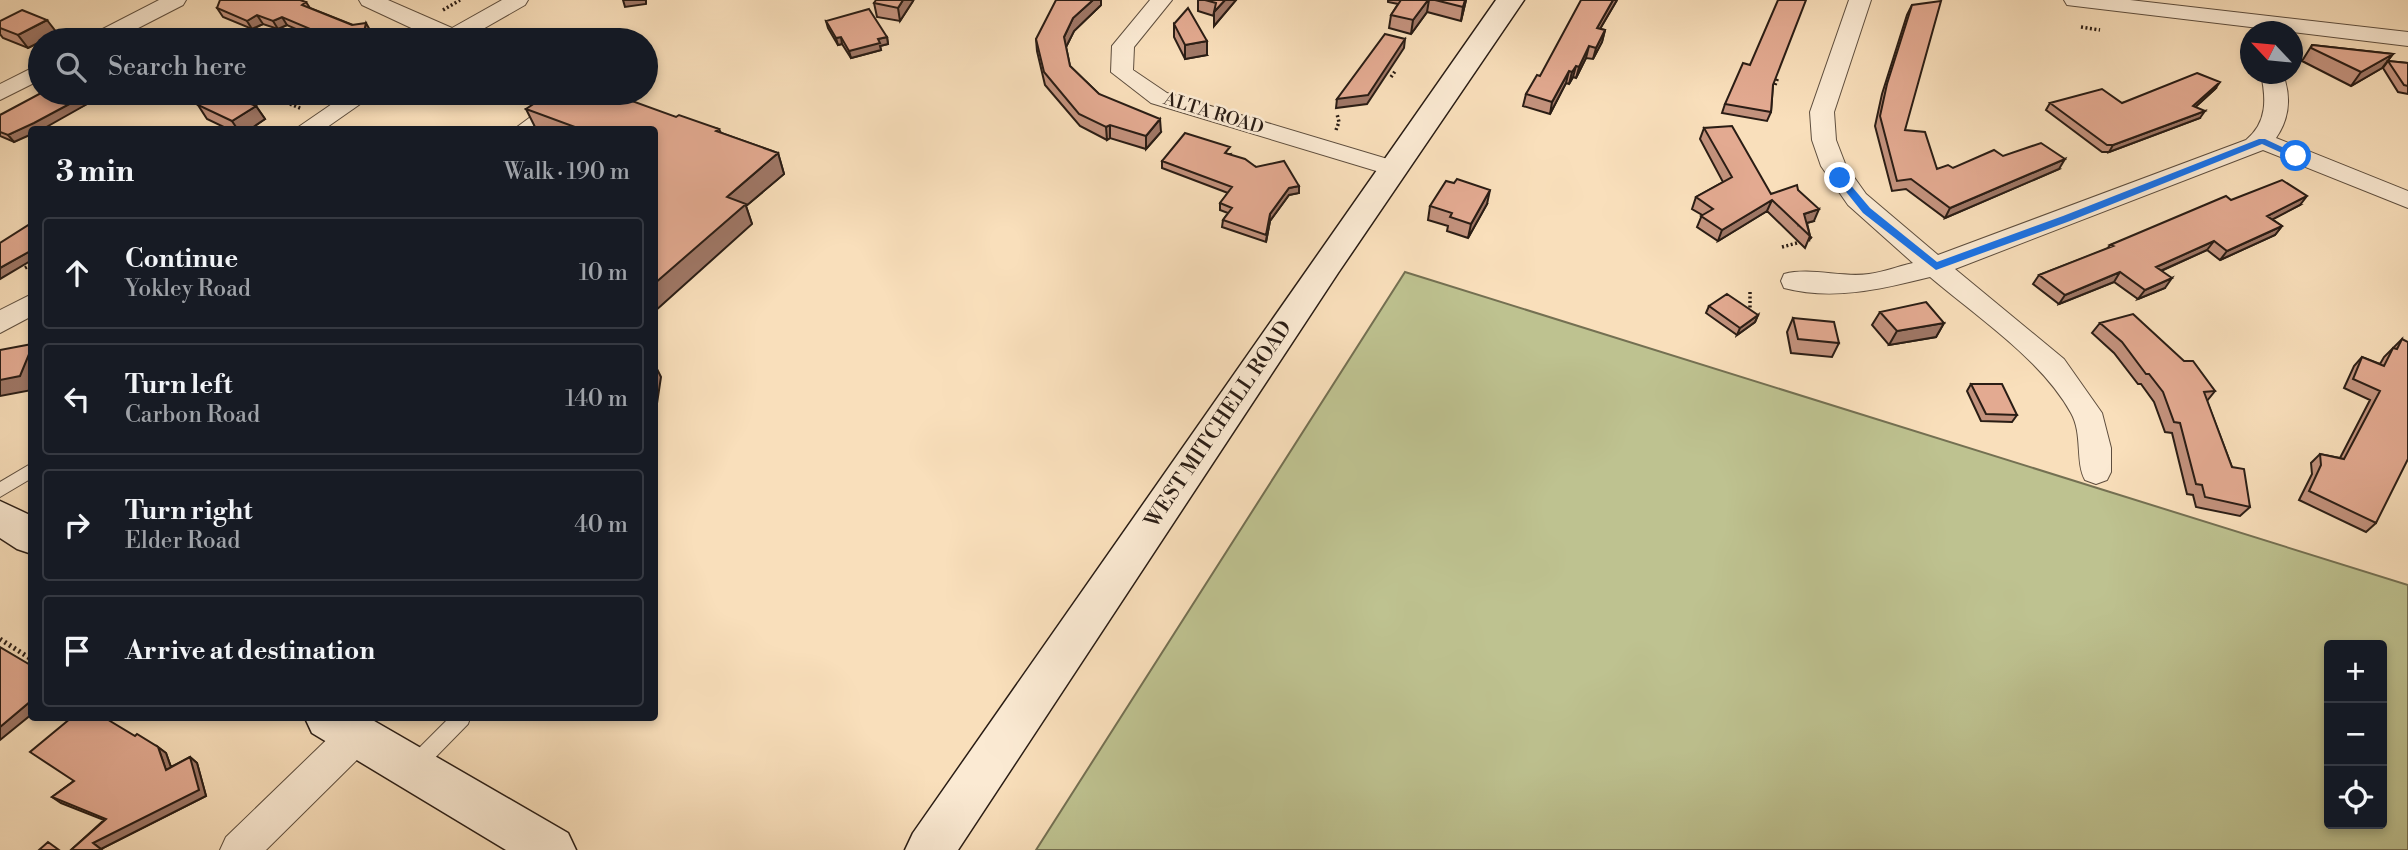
<!DOCTYPE html>
<meta charset="utf-8">
<style>
:root{--surface:#171b24;--page:#20242c;--text:#f1f3f6;--muted:#9ea1a6;--line:#363941}
body{margin:0;font-family:"Libre Bodoni",serif;background:var(--page);color:var(--text)}
.controls{position:absolute;right:21px;bottom:21px;display:grid;overflow:hidden;border-radius:7px;box-shadow:0 4px 10px #0003}
.controls button{width:63px;height:63px;display:grid;place-items:center;padding:0;border:0;border-bottom:2px solid var(--line);background:var(--surface);color:var(--text);font:35px sans-serif}
.compass{position:absolute;left:2240px;top:21px;width:63px;height:63px;border-radius:50%;background:var(--surface);box-shadow:0 4px 10px #0003;rotate:296deg}
.stop{position:absolute;width:21px;height:21px;margin:-16px;border:5px solid #1a73e8;border-radius:50%;background:#fff}
.stop.end{background:#1a73e8;border-color:#fff;box-shadow:0 2px 7px #0008}
.list{margin:0;padding:0;list-style:none}
h2{display:flex;justify-content:space-between;align-items:center;height:91px;margin:0;padding:0 28px;font-size:30px}
h2 small{font-size:23px;font-weight:400;color:var(--muted)}
.list li{display:grid;grid-template-columns:46px 1fr auto;gap:21px;align-items:center;box-sizing:border-box;height:112px;margin:0 14px 14px;padding:0 14px;border:2px solid var(--line);border-radius:7px}
.list b{display:block;font-size:26px;white-space:nowrap}
.list p{margin:0;font-size:23px;white-space:nowrap;color:var(--muted)}
.list em{font-size:23px;font-style:normal;color:var(--muted)}
.icon{flex:none;width:38px;height:38px;fill:none;stroke:currentColor;stroke-width:2;stroke-linecap:round;stroke-linejoin:round}
.map{position:relative;flex:none;width:2408px;height:850px;overflow:hidden}
.search{position:absolute;background:var(--surface);box-shadow:0 4px 10px #0003;left:28px;top:28px;width:630px;height:77px;display:flex;align-items:center;gap:18px;box-sizing:border-box;padding:0 24px;border-radius:38px;color:var(--muted);font-size:26px}
.panel{position:absolute;background:var(--surface);box-shadow:0 4px 10px #0003;left:28px;top:126px;width:630px;height:595px;border-radius:7px}
.map>svg:first-child{display:block}
.green{fill:#bec290;stroke:#747052;stroke-width:2;fill-rule:evenodd}
.lines{fill:none;stroke-linecap:round;stroke-linejoin:round}
.lane-casing{stroke:#5e4e3e;stroke-width:2}
.street-casing{stroke:#5e4e3e;stroke-width:2}
.secondary-casing{stroke:#2a1d15;stroke-width:3}
.path-far1{stroke:#2a1d15;stroke-width:3.5;stroke-dasharray:2 2.5;stroke-linecap:butt}
.path{stroke:#2a1d15;stroke-width:5;stroke-dasharray:2 3.5;stroke-linecap:butt}
.lane{fill:#fbead3;fill-rule:evenodd}
.street{fill:#fbead3;fill-rule:evenodd}
.secondary{fill:#fbead3;fill-rule:evenodd}
.wall{fill:#c3927d;stroke:#2a1d15;stroke-width:2}
.shaded-wall{fill:#9f7766;stroke:#2a1d15;stroke-width:2}
.building{fill:#e3aa91;stroke:#2a1d15;stroke-width:2}
.route{fill:#1a73e8}
.labels{text-anchor:middle;stroke-width:5;stroke-linejoin:round;paint-order:stroke}
.far-street-label{font-size:18px;fill:#2a1d15;stroke:#fbead3}
.street-label{font-size:21px;fill:#2a1d15;stroke:#fbead3}
</style>
<div class="map">
<svg width="2408" height="850" viewBox="0 0 2408 850">
<rect width="100%" height="100%" fill="#f9dfbb"/>
<filter id="stains"><feTurbulence type="fractalNoise" baseFrequency=".00286" numOctaves="4"/><feColorMatrix values="0 0 0 0 .2 0 0 0 0 .09 0 0 0 0 .02 0 0 0 .5 -.17"/></filter>
<radialGradient id="worn" r=".72"><stop offset=".6" stop-color="#630" stop-opacity="0"/><stop offset="1" stop-color="#630" stop-opacity=".3"/></radialGradient>
<!-- green -->
<path class="green" d="M1405 272 2408 585V850H1036ZM2329 645H2382V824H2329Z"/>
<g class="lines">
<defs>
<path id="lane" d="M548 104 554 108 552 111 528 130H513Z
M32 463V478L0 497V482Z
M449 718H470L468 724 421 772 414 775 407 772 404 766 407 760Z"/>
<path id="street" d="M159 0H186L183 5 115 40H88L91 35Z
M359 0H388L452 28 502 0H528L525 5 469 37 471 40H437L362 5Z
M1150 0H1172L1134 47 1133 70 1167 93 1401 163 1404 168 1401 173 1392 176 1383 173 1151 103 1111 72 1112 46Z
M1849 0H1871L1834 112 1836 140 1846 166 1866 194 1938 255 2246 140C2268 122 2266 98 2261 74H2283C2291 96 2290 118 2276 138L2408 191V208L2263 150 1955 269 2064 359 2102 413 2111 448V472L2107 480 2096 484 2085 480C2075 462 2083 434 2071 413 2041 359 1977 317 1930 277 1882 289 1833 301 1784 288L1781 281 1784 274C1811 267 1842 278 1869 274 1884 272 1899 266 1913 263L1848 205 1821 166 1812 140 1810 112Z
M2064 0H2130L2408 32V46L2075 6 2067 5Z
M40 64V80L0 100V84Z
M348 93H376L323 130H294Z
M32 294V316L0 333V310Z
M357 719 370 723 375 735 370 747 266 850H220L226 837 344 723Z"/>
<path id="secondary" d="M1496 0H1524L1338 273 958 850H905L913 833Z
M0 501 32 516V554L17 549 0 538Z
M305 718H369L568 833 576 850H506L312 733Z"/>
</defs>
<!-- lane casing -->
<use href="#lane" class="lane-casing"/>
<!-- street casing -->
<use href="#street" class="street-casing"/>
<!-- secondary casing -->
<use href="#secondary" class="secondary-casing"/>
<!-- path-far1 -->
<path class="path-far1" d="M443 10 460 0
M2081 27 2100 30
M375 35 376 40
M1391 77 1396 70
M1775 85 1778 77
M290 104 302 109
M1336 130 1339 122 1337 114
M1782 247 1812 239 1807 235
M25 268 32 264
M1750 292V313"/>
<!-- path -->
<path class="path" d="M0 639 31 659"/>
<!-- lane -->
<use href="#lane" class="lane"/>
<!-- street -->
<use href="#street" class="street"/>
<!-- secondary -->
<use href="#secondary" class="secondary"/>
</g>
<!-- wall -->
<path class="wall" d="M1198 0H1236L1214 26V16L1198 11Z
M1388 0H1466L1461 21 1427 12 1411 34 1389 28 1391 15 1398 4 1388 2Z
M1617 0 1600 29 1605 30 1602 42 1593 59 1586 58 1576 78 1573 77 1569 84 1566 83 1550 114 1523 106 1526 94 1540 76Z
M913 1 900 21 877 17 874 3Z
M306 2 310 8 371 32 369 40H321L287 25 278 29 263 24 252 29 223 17 217 8Z
M1101 5 1074 31 1066 47 1070 66 1099 94 1161 132 1146 149 1110 138 1107 140 1080 126 1045 85 1037 51 1036 39Z
M1912 5 1905 130 1937 169 1953 168 2003 156 2059 169 1945 218 1906 189 1892 191 1875 126 1882 94 1907 15Z
M0 21 57 33 44 40H40V42L28 48 3 38 0 34Z
M826 21 887 37 888 44 880 46 881 50 851 58 842 44 838 45 828 28Z
M1174 24 1207 55 1185 59 1174 37Z
M2312 45 2393 54 2382 68 2351 86 2302 61Z
M2388 61 2408 63V94L2398 92 2383 68Z
M1773 85 1771 112 1767 121 1722 113 1725 104Z
M2215 89 2195 107 2200 118 2109 152H2102L2046 110 2050 103H2122Z
M96 99 14 142 0 136V115Z
M198 105 256 106 265 119 249 130H230L207 119Z
M526 109 676 117 719 129 721 133 778 153 784 174 746 206 752 224 654 130H537L536 129Z
M1704 128 1771 194 1798 190 1814 221 1807 223 1810 236 1805 248 1767 211 1718 241 1697 227 1702 215 1692 209 1696 197 1723 182 1700 139Z
M1230 154 1229 155 1256 167 1299 186V193L1289 195 1270 221 1266 242 1222 227 1223 220 1228 213 1220 210V203L1228 193 1162 168V161Z
M2231 200 2300 205 2272 219 2282 226 2275 235 2220 260 2207 250 2161 271 2165 288 2138 299 2114 282 2059 304 2033 284 2039 275 2107 249 2110 245Z
M1487 204 1468 238 1447 231 1448 226 1428 220 1430 206Z
M1709 306 1758 315 1755 322 1737 335 1706 313Z
M1880 312 1944 323 1936 337 1889 345 1872 325Z
M1793 318 1839 343 1832 357 1791 353 1787 332Z
M2100 323 2215 391 2207 401 2232 467 2250 507 2240 516 2196 507 2193 495 2187 494 2172 433 2165 432 2154 402 2141 384H2138L2114 353 2092 333Z
M2402 339 2376 523 2366 532 2299 500 2312 474 2311 463 2320 454 2340 458 2370 400 2344 388 2354 366 2362 357 2380 364 2384 357Z
M1971 384 2017 415 2012 422 1981 421 1967 391Z
M135 736 158 747 166 753 171 767 190 757 197 763 206 796 101 849 71 850 104 820 61 803 52 797Z"/>
<!-- shaded-wall -->
<path class="shaded-wall" d="M623 0H646V4L625 7Z
M903 0H913V1L900 21 898 8Z
M1093 0H1101V5L1074 31 1065 49 1064 37 1073 18Z
M1225 0H1236L1214 26V12Z
M1428 0H1429L1427 12 1411 34 1413 20Z
M1465 0H1466L1461 21 1463 7Z
M1613 0H1617L1594 39 1597 28Z
M257 15 263 24 252 29 247 21Z
M282 17 287 25 278 29 273 21Z
M47 20 57 33 44 40H40V42L28 48 18 35Z
M366 23 371 32 369 40H362Z
M1605 30 1602 42 1593 59 1596 48Z
M841 37 842 44 838 45 836 38Z
M887 37 888 44 880 46 881 50 851 58 849 51 878 39Z
M1405 39 1404 48 1367 104 1336 108 1337 99Z
M1207 41V55L1185 59V45Z
M1589 46 1586 58 1576 78 1579 67Z
M2393 54 2382 68 2351 86 2361 72Z
M1576 66 1573 77 1569 84 1572 72Z
M1569 71 1566 83 1550 114 1552 102Z
M2220 82 2215 89 2189 113 2193 106Z
M90 93H92L96 99 41 130H32V134L14 142 8 135Z
M256 106 265 119 249 130H238L232 121Z
M2205 111 2200 118 2109 152 2113 145Z
M1160 119 1161 132 1146 149V136Z
M1110 125V138L1107 140 1106 127Z
M778 153 784 174 746 206 752 224 654 312V284L727 197Z
M2065 159 2059 169 1945 218 1950 208Z
M1299 186V193L1289 195 1270 221 1266 242 1270 214 1289 188Z
M1490 190 1487 204 1468 238 1471 224Z
M2307 196 2300 205 2260 226 2267 216Z
M1772 200 1767 211 1718 241 1722 230Z
M1819 209 1814 221 1799 225 1804 214Z
M2282 226 2275 235 2220 260 2227 251Z
M2214 241 2207 250 2149 276 2156 267Z
M32 250V260L0 279V268Z
M2120 272 2114 282 2059 304 2065 295Z
M2172 278 2165 288 2138 299 2145 290Z
M1758 315 1755 322 1737 335 1740 328Z
M1944 323 1936 337 1889 345 1897 331Z
M32 347V390L0 396V380Z
M654 363 661 377 654 423Z
M32 700V714L0 740V727Z
M158 747 166 753 174 776 166 770Z
M190 757 197 763 206 796 101 849 93 843Z"/>
<!-- building -->
<path class="building" d="M220 0H300L306 2 302 5 352 25 366 23 362 40H326L327 36 282 17 273 21 257 15 247 21 217 8Z
M876 0H903L898 8 874 3Z
M1056 0H1093L1073 18 1064 37 1070 66 1099 94 1160 119 1146 136 1110 125 1106 127 1079 114 1044 72 1036 39Z
M1205 0H1225L1214 12 1216 3Z
M1401 0H1428L1413 20 1391 15Z
M1435 0H1465L1463 7Z
M1581 0H1613L1597 28 1605 30 1596 48 1589 46 1579 67 1576 66 1572 72 1569 71 1552 102 1526 94 1537 75 1540 76Z
M1778 0H1806L1773 85 1771 112 1725 104 1743 63 1750 65Z
M1941 1 1905 130 1925 132 1937 169 1948 165 1953 168 1994 150 2003 156 2041 143 2065 159 1950 208 1911 179 1897 181 1880 116 1887 84 1912 5Z
M1188 8 1207 41 1185 45 1174 24Z
M869 9 887 37 878 39 880 43 849 51 841 37 836 38 826 21Z
M22 10 47 20 18 35 0 28V21Z
M1385 34 1405 39 1368 95 1337 99Z
M2312 45 2393 54 2361 72 2311 48Z
M2388 61 2408 63V86L2404 85Z
M2197 73 2220 82 2193 106 2205 111 2113 145H2107L2050 103 2102 89 2122 103Z
M41 93H90L34 123 8 135 0 132V115Z
M219 93H225L256 106 232 121 198 105Z
M550 93H610L676 117 679 115 719 129 716 131 778 153 727 197 746 204 654 284V130H583L526 109Z
M1732 126 1771 194 1797 185 1798 190 1819 209 1804 214 1810 236 1772 200 1722 230 1701 216 1713 209 1696 197 1732 177 1704 128Z
M1185 133 1230 147 1225 153 1245 159 1256 167 1284 161 1299 186 1289 188 1270 214 1266 235 1223 220 1232 208 1220 203 1232 187 1162 161Z
M1457 179 1490 190 1471 224 1450 217 1452 213 1430 206 1446 181 1454 183Z
M2282 180 2307 196 2267 216 2282 226 2227 251 2214 241 2156 267 2172 278 2145 290 2120 272 2065 295 2039 275 2113 246 2110 245 2226 196 2231 200Z
M30 224 32 225V250L0 268V243Z
M1727 294 1758 315 1740 328 1709 306Z
M1926 302 1944 323 1897 331 1880 312Z
M2133 314 2184 361H2193L2215 391 2204 392 2232 467 2244 469 2250 507 2205 497 2202 485 2196 484 2180 423 2174 422 2163 392 2149 374H2146L2122 342 2100 323Z
M1793 318 1834 322 1839 343 1798 339Z
M2402 339 2408 342V459L2376 523 2309 491 2321 465 2320 454 2344 459 2380 391 2353 379 2362 357 2384 366 2393 348 2397 349Z
M32 344V347L20 376 0 380V350Z
M1971 384H2002L2017 415 1986 414Z
M0 647 32 666V700L0 727Z
M71 718H105L135 736 137 734 158 747 166 770 190 757 199 790 93 843 102 850H71L106 819 52 797 74 781 30 752Z
M48 842 59 850H39Z"/>
<!-- route -->
<path class="route" d="M2259 139H2265L2301 156 2293 158 2262 144 2070 221 1936 270 1863 213 1835 178 1843 176 1870 208 1937 262 2063 216Z"/>
<g class="labels">
<!-- far-street labels -->
<g class="far-street-label">
<text transform="translate(1214 113) rotate(17)" y="6">ALTA ROAD</text>
</g>
<!-- street labels -->
<g class="street-label">
<text transform="translate(1218 424) rotate(-56)" y="7">WEST MITCHELL ROAD</text>
</g>
</g>
<rect width="100%" height="100%" filter="url(#stains)"/>
<rect width="100%" height="100%" fill="url(#worn)"/>
</svg>
<div class="controls">
<button>+</button>
<button>−</button>
<button><svg class="icon" aria-label="locate" viewBox="0 0 24 24"><circle cx="12" cy="12" r="6"/><path d="M12 2v4M12 18v4M2 12h4M18 12h4"/></svg></button>
</div>
<svg class="compass" viewBox="-18 -18 36 36"><path d="M0-13l5 13h-10z" fill="#e53935"/><path d="M0 13l5-13h-10z" fill="#9ea1a6"/></svg>
<div class="stop" style="left:2296px;top:156px"></div>
<div class="stop end" style="left:1840px;top:178px"></div>
<div class="search"><svg class="icon" aria-label="search" viewBox="0 0 24 24"><circle cx="10" cy="10" r="6"/><path d="M15 15l6 6"/></svg>Search here</div>
<section class="panel">
<h2>3 min<small>Walk · 190 m</small></h2>
<ul class="list">
<li><svg class="icon" aria-label="ahead" viewBox="0 0 24 24"><path d="M12 20V5M6 11l6-6 6 6"/></svg><div><b>Continue</b><p>Yokley Road</p></div><em>10 m</em></li>
<li><svg class="icon" aria-label="left" viewBox="0 0 24 24"><path d="M17 20v-9H6M10 6l-5 5 5 5"/></svg><div><b>Turn left</b><p>Carbon Road</p></div><em>140 m</em></li>
<li><svg class="icon" aria-label="right" viewBox="0 0 24 24"><path d="M7 20v-9h11M14 6l5 5-5 5"/></svg><div><b>Turn right</b><p>Elder Road</p></div><em>40 m</em></li>
<li><svg class="icon" aria-label="arrive" viewBox="0 0 24 24"><path d="M6 21V4h12l-3 4 3 4H6"/></svg><div><b>Arrive at destination</b></div></li>
</ul>
</section>
</div>
